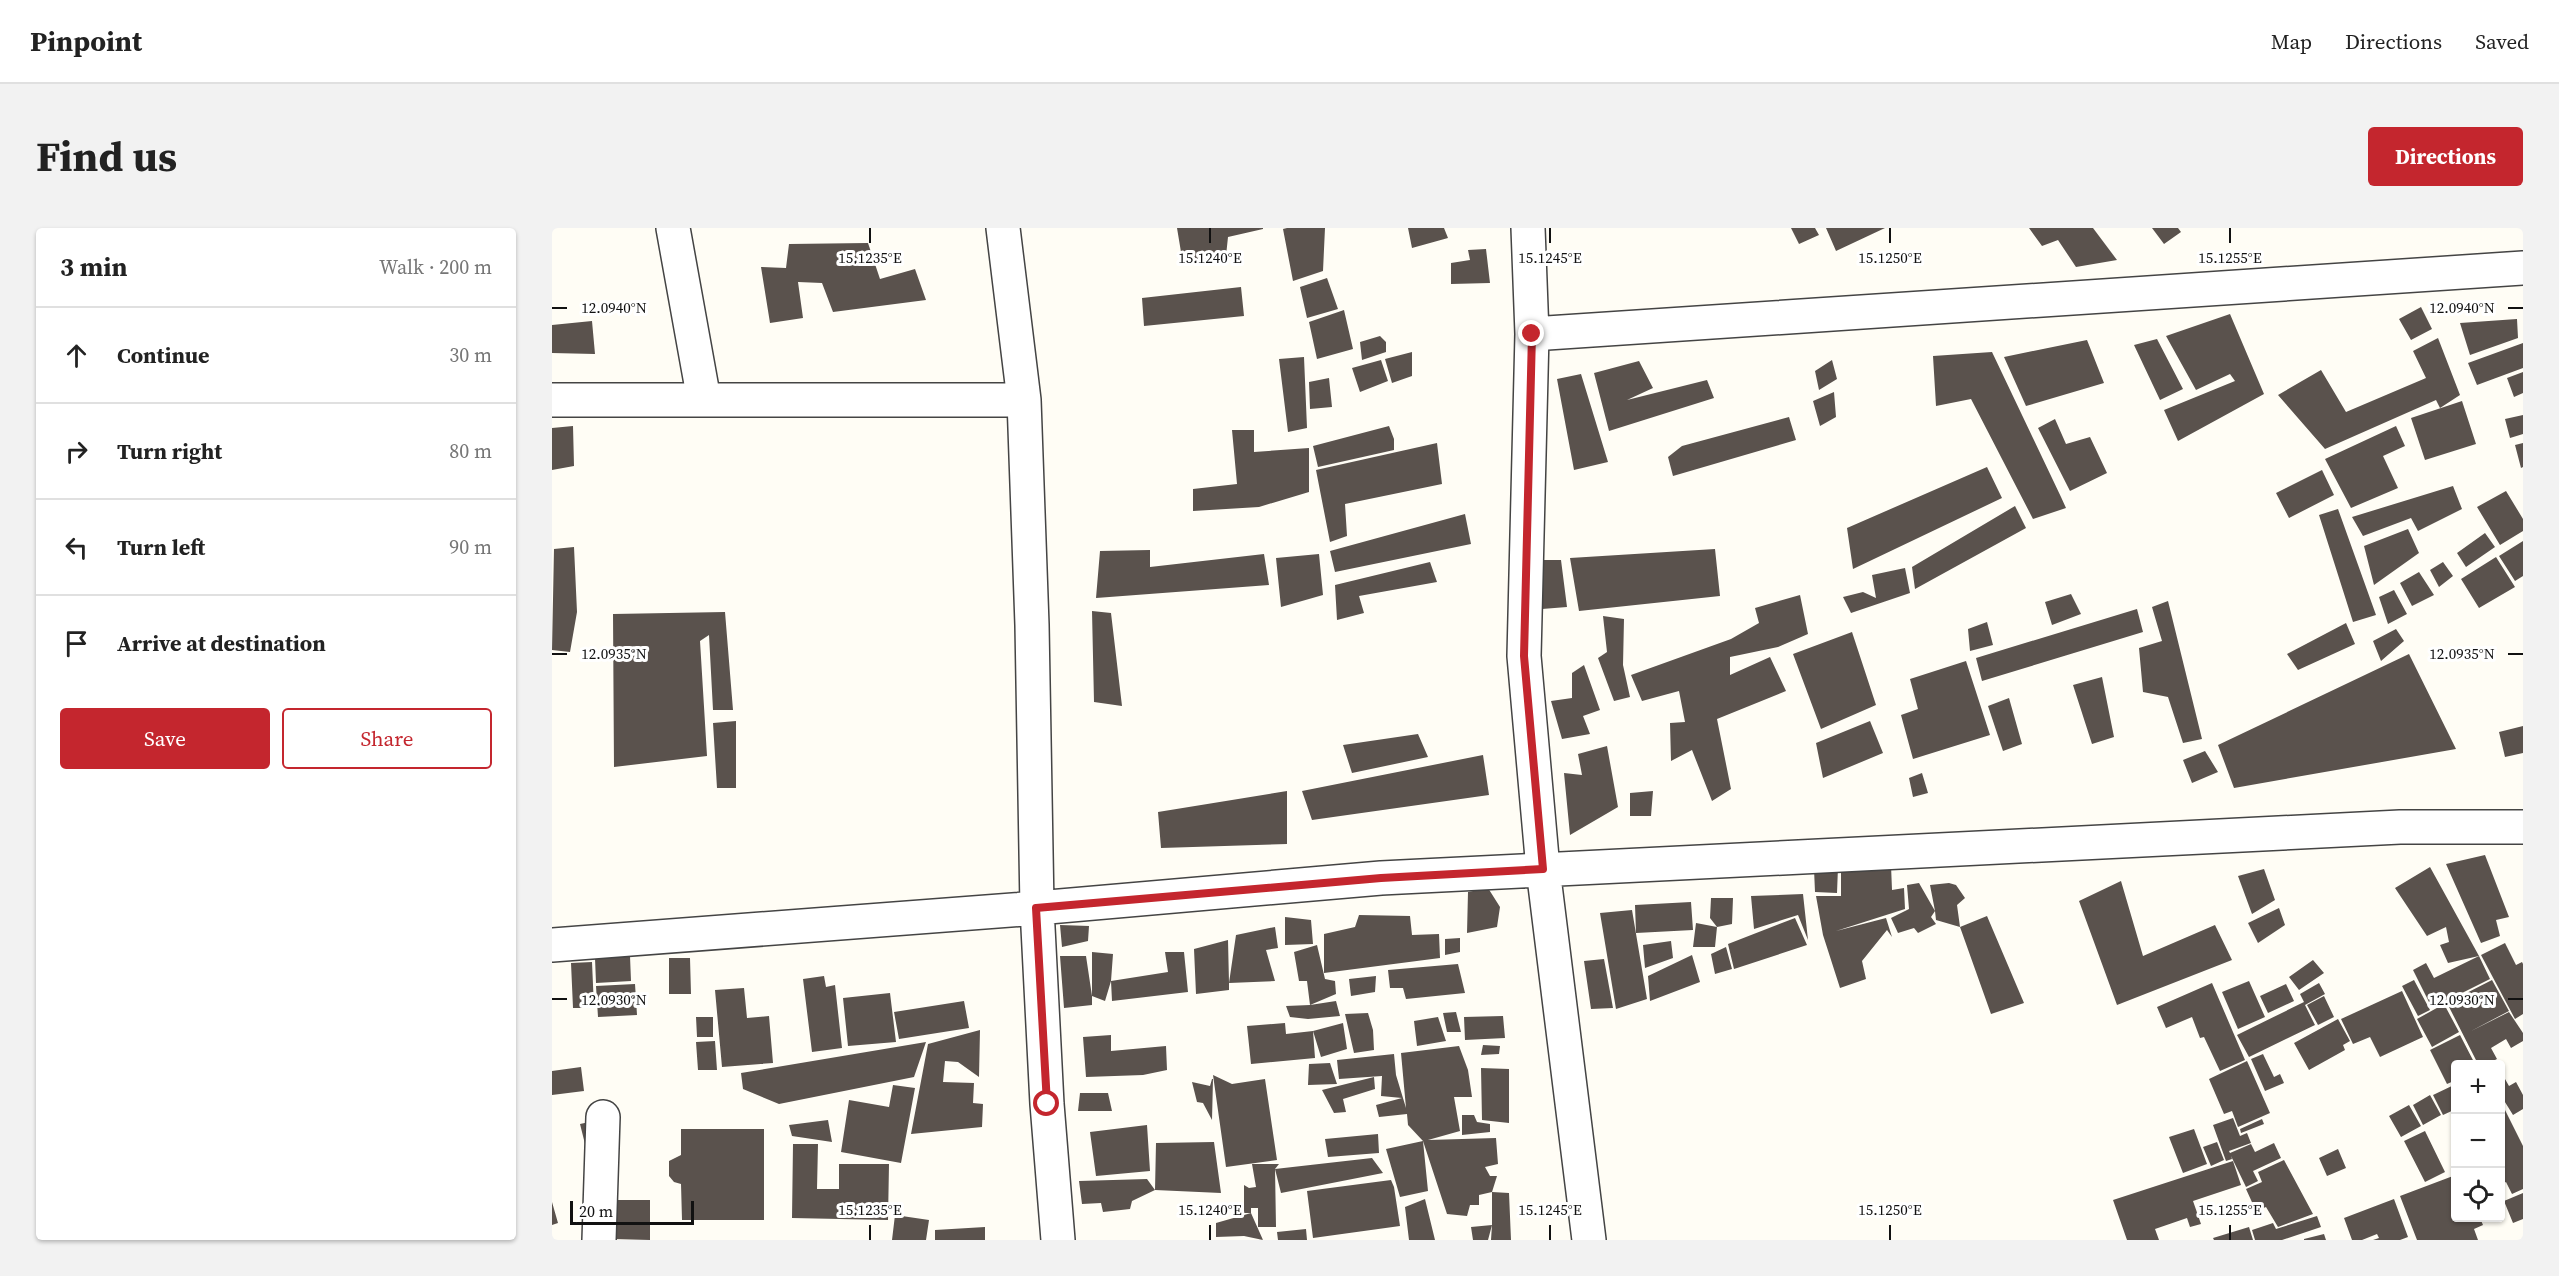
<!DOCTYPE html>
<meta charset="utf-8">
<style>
:root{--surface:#fff;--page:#f2f2f2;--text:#222;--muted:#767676;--line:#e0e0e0;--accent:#c4262e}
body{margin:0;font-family:"Source Serif 4",serif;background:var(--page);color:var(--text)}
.controls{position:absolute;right:18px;bottom:18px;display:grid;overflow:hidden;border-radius:6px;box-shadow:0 2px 4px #0004}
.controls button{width:54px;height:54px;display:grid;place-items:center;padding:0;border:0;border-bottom:2px solid var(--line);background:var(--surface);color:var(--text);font:30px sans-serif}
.scale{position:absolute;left:18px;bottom:15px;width:124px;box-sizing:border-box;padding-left:6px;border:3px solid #111;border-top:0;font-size:16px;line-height:21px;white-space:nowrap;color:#111;-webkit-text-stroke:4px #fff;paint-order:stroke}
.stop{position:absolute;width:18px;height:18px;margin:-14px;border:4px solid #c4262e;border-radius:50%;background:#fff}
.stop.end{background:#c4262e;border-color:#fff;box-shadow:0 2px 6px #0008}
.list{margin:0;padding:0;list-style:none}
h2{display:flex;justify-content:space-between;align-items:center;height:78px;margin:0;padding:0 24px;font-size:26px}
h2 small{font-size:20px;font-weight:400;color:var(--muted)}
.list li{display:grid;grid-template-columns:39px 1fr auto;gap:18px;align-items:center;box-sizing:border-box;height:96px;padding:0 24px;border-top:2px solid var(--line)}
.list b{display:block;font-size:22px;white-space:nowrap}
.list em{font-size:20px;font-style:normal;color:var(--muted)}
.actions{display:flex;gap:12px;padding:18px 24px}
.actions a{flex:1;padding:14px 0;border:2px solid var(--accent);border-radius:6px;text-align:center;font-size:21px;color:var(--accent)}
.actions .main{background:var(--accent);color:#fff}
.icon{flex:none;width:33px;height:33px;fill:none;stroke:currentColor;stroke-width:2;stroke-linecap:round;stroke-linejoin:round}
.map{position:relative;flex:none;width:1971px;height:1012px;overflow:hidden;border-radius:6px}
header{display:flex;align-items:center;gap:36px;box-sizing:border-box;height:84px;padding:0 30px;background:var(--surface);border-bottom:2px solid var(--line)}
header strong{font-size:28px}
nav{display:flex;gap:33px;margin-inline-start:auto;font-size:21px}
.intro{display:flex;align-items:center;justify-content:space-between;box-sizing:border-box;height:144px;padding:0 36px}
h1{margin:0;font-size:42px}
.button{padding:15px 27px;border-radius:6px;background:var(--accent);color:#fff;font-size:21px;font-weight:700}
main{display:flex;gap:36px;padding:0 36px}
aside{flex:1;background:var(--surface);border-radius:6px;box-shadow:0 2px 4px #0004}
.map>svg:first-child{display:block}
.building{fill:#5a524d}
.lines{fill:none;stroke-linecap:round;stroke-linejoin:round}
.minor-casing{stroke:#444;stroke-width:36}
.minor{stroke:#fff;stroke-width:33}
.route{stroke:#c4262e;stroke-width:8}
.ticks{fill:none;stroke:#111;stroke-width:2}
.ticks-label{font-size:15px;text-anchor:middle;fill:#111;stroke:#fff;stroke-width:6;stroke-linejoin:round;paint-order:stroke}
</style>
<header>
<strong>Pinpoint</strong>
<nav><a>Map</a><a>Directions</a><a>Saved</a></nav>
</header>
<div class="intro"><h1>Find us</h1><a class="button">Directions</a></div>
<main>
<aside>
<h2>3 min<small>Walk · 200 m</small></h2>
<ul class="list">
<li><svg class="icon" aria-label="ahead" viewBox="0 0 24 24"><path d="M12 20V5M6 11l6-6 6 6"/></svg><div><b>Continue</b></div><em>30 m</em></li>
<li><svg class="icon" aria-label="right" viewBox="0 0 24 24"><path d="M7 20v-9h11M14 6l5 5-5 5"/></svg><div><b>Turn right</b></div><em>80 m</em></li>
<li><svg class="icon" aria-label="left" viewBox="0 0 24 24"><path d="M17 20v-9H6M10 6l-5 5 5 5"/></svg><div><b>Turn left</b></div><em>90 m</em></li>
<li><svg class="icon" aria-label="arrive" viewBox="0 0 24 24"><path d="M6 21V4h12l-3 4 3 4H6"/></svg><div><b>Arrive at destination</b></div></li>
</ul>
<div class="actions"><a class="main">Save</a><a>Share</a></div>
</aside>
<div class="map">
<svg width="1971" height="1012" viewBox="0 0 1971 1012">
<rect width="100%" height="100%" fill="#fffdf5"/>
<!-- building -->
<path class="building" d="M625 0H711V1L676 9 674 28 631 36Z
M735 0H773L771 43 741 53 731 1Z
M856 0H892L896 10 860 20Z
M1239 0H1263L1267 7 1247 16Z
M1274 0H1333L1284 23Z
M1477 0H1541L1565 32 1524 39 1506 12 1490 18Z
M1600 0H1626L1629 4 1612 16Z
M316 15 328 51 363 41 374 72 281 84 270 55 246 54 251 90 218 95 209 39 234 40 237 16Z
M934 21 938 55 899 56V35L918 32 916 22Z
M775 50 786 81 755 90 748 59Z
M689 59 692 88 592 98 590 70Z
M1869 79 1880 101 1859 112 1847 91Z
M792 82 801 121 765 131 757 94Z
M1678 86 1712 166 1626 213 1612 182 1683 153 1678 146 1644 162 1614 108Z
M1965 91 1966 110 1918 127 1908 95Z
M40 93 43 126 0 125V97Z
M828 108 834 114V124L810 132 808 114Z
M1886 110 1908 167 1888 180 1884 172 1773 221 1726 167 1769 142 1794 184 1874 150 1861 123Z
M1605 111 1631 161 1608 172 1582 117Z
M1535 112 1552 155 1474 178 1452 129Z
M1971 115V140L1925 157 1916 135Z
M860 124V148L840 155 833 131Z
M1440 124 1509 269 1514 280 1481 291 1419 171 1384 178 1381 128Z
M752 129 755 200 736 204 727 131Z
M829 132 836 153 808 164 800 140Z
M1280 132 1285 151 1267 162 1263 143Z
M1087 133 1101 160 1075 172 1155 152 1162 170 1057 203 1042 145Z
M1971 144V165L1962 169 1955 150Z
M1029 146 1056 234 1022 242 1005 151Z
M777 150 780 179 758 181 757 154Z
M1282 164 1284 189 1268 198 1261 173Z
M1910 173 1924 216 1873 232 1859 190Z
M1971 187V206L1958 210 1953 191Z
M1237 189 1244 212 1121 248 1116 229 1130 218Z
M1503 191 1514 216 1538 209 1555 245 1518 263 1486 200Z
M21 198 22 238 0 242V200Z
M837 198 842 211V222L766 239 761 218Z
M1844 198 1853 218 1831 228 1846 260 1799 280 1773 231Z
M680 202H702V224L757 220V264L707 279 641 283V261L685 256Z
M885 215 890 256 793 276 795 308 778 314 764 242Z
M1971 215V239L1969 240 1963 217Z
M1435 239 1450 270 1301 341 1295 300Z
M1770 242 1782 267 1737 290 1724 265Z
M1901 258 1910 281 1866 303 1859 290 1811 308 1800 289Z
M1954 263 1971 291V303L1948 317 1925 279Z
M1463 278 1474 300 1363 361 1360 339Z
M1786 281 1824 387 1801 394 1767 287Z
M913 286 919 316 783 344 778 323Z
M1856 301 1867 325 1822 357 1812 318Z
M1933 305 1943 319 1914 339 1905 325Z
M1971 313V348L1963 353 1947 328Z
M22 319 25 384 18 424 0 422 2 321Z
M1163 321 1168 368 1027 383 1018 330Z
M598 322V339L712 326 717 357 544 370 548 323Z
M767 326 771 367 729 379 724 330Z
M1944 329 1963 359 1927 380 1909 351Z
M988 332H1009L1015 379 990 381Z
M878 334 885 354 807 368 812 385 785 392 783 357Z
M1891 334 1901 348 1887 359 1878 342Z
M1353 340 1358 365 1299 385 1291 369 1311 364 1324 370 1320 347Z
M1867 344 1882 367 1860 378 1848 355Z
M1842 362 1855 386 1836 396 1827 369Z
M1519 366 1529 386 1500 397 1493 374Z
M1248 367 1256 406 1226 419 1178 429V447L1218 429 1234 463 1165 491 1179 561 1160 573 1140 522 1119 533 1118 495 1133 494 1127 463 1090 473 1079 447 1179 411 1207 395 1203 380Z
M1616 373 1650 511 1631 515 1616 469 1591 464 1587 420 1610 413 1600 379Z
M1585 381 1591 404 1430 453 1424 430Z
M540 383 559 385 570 478 542 474Z
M173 384 181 482H161L157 407 148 413 155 528 62 539 61 386Z
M1051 388 1072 391 1071 437 1078 469 1062 473 1046 430 1055 424Z
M1435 394 1441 417 1418 423 1416 401Z
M1794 395 1803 416 1746 442 1735 426Z
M1844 401 1852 413 1829 433 1821 413Z
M1300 404 1324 477 1269 501 1241 426Z
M1857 426 1904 521 1682 560 1666 517Z
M1414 433 1438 507 1361 531 1349 487 1366 481 1358 451Z
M1032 437 1048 482 1031 488 1038 506 1010 511 999 473 1020 470V445Z
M1550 449 1562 509 1540 516 1521 457Z
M1457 470 1470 516 1451 523 1436 478Z
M184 493V560H165L161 495Z
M1318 493 1331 525 1271 550 1264 515Z
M1971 498V525L1953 529 1947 504Z
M866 506 876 529 800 545 791 517Z
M1055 518 1066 579 1018 607 1012 545 1030 547 1026 526Z
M1653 523 1666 544 1640 555 1631 532Z
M931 527 937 567 760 592 750 563Z
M1370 545 1376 565 1361 569 1357 550Z
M735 563V616L609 620 606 584Z
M1101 563 1099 588H1078V565Z
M1933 627 1957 689 1944 692 1948 708 1929 715 1894 636Z
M1339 637 1340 662 1352 660 1353 681 1284 703 1334 690 1340 709 1335 702 1310 733 1314 751 1288 760 1271 707 1264 668H1289V640Z
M1286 639 1285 665 1263 664 1262 641Z
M1878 639 1927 728 1896 735 1888 717 1897 714 1894 699 1875 708 1843 660Z
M1712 641 1723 672 1700 686 1686 648Z
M1569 653 1591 728 1663 697 1680 732 1565 777 1527 673Z
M1367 655 1383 683 1378 657 1397 655 1404 657 1413 670 1405 677 1408 699 1384 692 1383 683 1379 689 1384 696 1366 705 1362 700 1346 705 1339 690 1357 681 1355 657Z
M936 660 948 679 945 699 915 705 916 664Z
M1251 666 1256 712 1246 687 1202 701 1199 668Z
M1159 670H1181L1180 696 1165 699 1163 719H1141L1144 695 1165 699 1158 690Z
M1139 674 1141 702 1084 705 1083 677Z
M1727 680 1733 697 1706 715 1696 695Z
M1080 682 1095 771 1064 781 1048 685Z
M807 687 858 688 860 707 887 706 888 730 772 745V706L803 699Z
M1435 688 1472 775 1439 786 1408 699Z
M733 689 759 692 761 716 733 717Z
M1243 690 1255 717 1182 741 1176 716Z
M508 697 537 698 536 713 510 719Z
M723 699 726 720 714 722 723 753 677 755V762L644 766 642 721 676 712 677 755 684 707Z
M908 710V724L893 727V711Z
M1119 713 1121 730 1093 740 1091 717Z
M1953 715 1964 737 1970 734 1971 736V786L1963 791 1929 727Z
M765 717 773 751 783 753 784 766 758 777 784 773 788 788 756 791 738 789 734 778 758 777 755 753H747L742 724Z
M1174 719 1180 741 1163 746 1159 726Z
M540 724 561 726 559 753 553 773 540 768V777L512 780 508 728H534L540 768Z
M613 724H632L636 764 560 773 559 753 616 744Z
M1140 727 1148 754 1098 773 1096 748Z
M78 728 79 753 44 755 43 730Z
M1927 728 1938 751 1880 780 1861 742 1874 735 1882 750Z
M117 730H138L139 766H117Z
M1052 731 1061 780 1039 781 1032 733Z
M1761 732 1772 745 1747 762 1737 749Z
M40 734 42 780H21L19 735Z
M906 736 913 765 854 771 851 760H838L836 742Z
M272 748 274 759 283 757 290 820 260 824 251 751Z
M824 748 823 764 799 768 797 751Z
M1862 752 1878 782 1866 788 1850 758Z
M1940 752 1957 783 1919 803 1957 784 1971 805V813L1959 820 1954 811 1939 820 1945 831 1935 836H1926L1895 775Z
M1697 753 1713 789 1686 801 1670 764Z
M1660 755 1693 832 1668 843 1652 809 1648 810 1640 789 1614 800 1605 779Z
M1767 755 1773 766 1753 777 1763 797 1697 829 1685 807 1752 774 1748 766Z
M83 756 85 787 46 789 44 758Z
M1734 756 1742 773 1716 785 1708 768Z
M192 760 195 790 217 788 221 835 170 839 163 762Z
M1850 763 1871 809 1828 829 1818 809 1801 816 1789 791Z
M338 765 344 814 296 818 291 770Z
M1772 768 1782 789 1766 797 1755 777Z
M412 773 417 800 347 811 342 784Z
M1892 776 1907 804 1880 819 1865 791Z
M904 784 909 804H895L891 785Z
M816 785 821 802 822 822 802 825 793 786Z
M951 788 953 810 913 812 912 789Z
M144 789H161V809H145Z
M886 789 894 813 865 818 862 793Z
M1786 791 1798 813 1791 817 1793 822 1757 842 1742 815Z
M733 795 734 806 761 803 763 830 699 836 695 798Z
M791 795 795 821 769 829 761 803Z
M428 802 427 849 406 834 393 833 391 854 422 855 421 875 431 876 430 899 359 906 376 816Z
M559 807V823L614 818 615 842 591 847 534 849 531 809Z
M1908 807 1923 836H1904V852L1895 856 1878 822Z
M163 813 165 842H146L144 814Z
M374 814 362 849 227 876 191 861 189 845Z
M931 817 948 818 947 826 929 827Z
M907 818 916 842 920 869H902L908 903 876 912 944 910 946 936 933 939 938 948H945L940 964 957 965 959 1012H939L940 997 936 1012H921L919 999 940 997V964L927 967V977H918L915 988 895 986 871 913 876 963 848 969 834 921 871 913 856 897 855 886 827 889 824 877 850 870 829 868 830 848 787 851 785 832 842 826 844 847 854 880 849 825Z
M1711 826 1722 849 1728 846 1732 855 1713 863 1699 831Z
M1695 833 1718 885 1686 899 1680 883 1672 886 1657 851Z
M778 835 785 856 756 857 757 836Z
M29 839 32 863 0 867V843Z
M929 840 957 841V895L930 892Z
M661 847 680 856 713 851 725 932 674 939Z
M822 849 823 861 791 871 794 884 782 885 770 862Z
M660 851H661L660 892 651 875 645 874 640 854 658 858Z
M1953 851 1957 858 1964 854 1971 867V881L1961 887 1948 866V854Z
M1904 856V881L1891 887 1881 867Z
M341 857 363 860 349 935 289 924 297 872 337 879Z
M528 865H556L560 883H526Z
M1878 867 1889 887 1871 897 1861 877Z
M1948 872 1971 918V961L1960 966 1954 954 1948 957Z
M1857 877 1869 898 1849 909 1837 888Z
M910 887H922L925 894 938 896V904L910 907Z
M1681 890 1688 908 1695 905 1699 915 1677 923 1678 925 1699 916 1703 924 1722 915 1729 930 1701 943 1706 953 1694 959 1679 928 1680 931 1674 933 1661 897Z
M1710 891 1712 896 1689 905 1688 901Z
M276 892 280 914 240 908 237 897Z
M42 893 46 914 33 916 28 896Z
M595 897 598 943 544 948 538 904Z
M129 901H212V992H130L129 956 122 954 117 948V933L129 927Z
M1642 901 1655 936 1631 945 1617 909Z
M1873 903 1893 944 1873 954 1852 913Z
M826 906 827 925 776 929 773 911Z
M662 914 669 965 603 962 580 973 578 981 551 984 549 975 530 976 527 953 595 951 603 962 604 915Z
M1665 914 1672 932 1659 938 1651 919Z
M241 916H266L265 961H287V936H337L336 992 240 990Z
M1786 921 1794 940 1775 948 1767 930Z
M820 930 831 945 729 965 723 941 724 999H706V980H699V985L711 1012 692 1008 664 1009V995L699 985H692V957L697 960 704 959 700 936H727L723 941Z
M1732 932 1761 986 1726 999 1714 979 1704 983 1694 961 1710 954 1706 944Z
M1681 933 1689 957 1641 973 1649 996 1638 999 1635 990 1603 1001 1607 1012H1575L1561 972Z
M1901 948 1904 953V990H1928L1931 997 1922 1001 1926 1012H1865L1848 968Z
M839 952 842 959 848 998 761 1010 755 963Z
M1971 965V991L1961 995 1952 973Z
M873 971 883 1012H857L853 979Z
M1842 971 1856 1009 1848 1012H1821L1827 1010 1825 1006 1810 1012H1800L1792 990Z
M61 972H98V1012L61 1011Z
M0 974 6 995 0 997Z
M343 987 377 992 374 1012H340Z
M1765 988 1769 999 1730 1012H1703L1700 1002 1721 995 1724 1001Z
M433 999V1012H383V1002Z
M1697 999 1701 1012H1662L1661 1010Z
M754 1001 755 1012H726L725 1004Z
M1772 1006 1774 1012H1752V1011Z"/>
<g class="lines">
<defs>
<path id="minor" d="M121 0 152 172
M451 0 472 172 480 397 485 680 495 876 506 1012
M976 0 980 106 972 428 991 641 1037 1012
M980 106 1971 40
M0 172H472
M0 717 485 680 829 650 1848 599H1971
M47 1012 51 889"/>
</defs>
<!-- minor casing -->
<use href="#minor" class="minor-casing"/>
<!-- minor -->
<use href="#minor" class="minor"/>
</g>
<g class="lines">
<!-- route -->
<path class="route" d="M495 876 484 680 829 650 991 641 972 428 980 106"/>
</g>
<!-- ticks -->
<path class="ticks" d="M318 0V15M658 0V15M998 0V15M1338 0V15M1678 0V15M0 80H15M1956 80H1971M0 426H15M1956 426H1971M0 771H15M1956 771H1971M318 997V1012M658 997V1012M998 997V1012M1338 997V1012M1678 997V1012"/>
<g class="ticks-label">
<text x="318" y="35">15.1235°E</text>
<text x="658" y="35">15.1240°E</text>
<text x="998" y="35">15.1245°E</text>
<text x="1338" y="35">15.1250°E</text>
<text x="1678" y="35">15.1255°E</text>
<text x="62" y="85">12.0940°N</text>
<text x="1910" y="85">12.0940°N</text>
<text x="62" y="431">12.0935°N</text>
<text x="1910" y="431">12.0935°N</text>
<text x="62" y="777">12.0930°N</text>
<text x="1910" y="777">12.0930°N</text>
<text x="318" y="987">15.1235°E</text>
<text x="658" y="987">15.1240°E</text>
<text x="998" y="987">15.1245°E</text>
<text x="1338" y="987">15.1250°E</text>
<text x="1678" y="987">15.1255°E</text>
</g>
</svg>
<div class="controls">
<button>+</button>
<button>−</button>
<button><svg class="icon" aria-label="locate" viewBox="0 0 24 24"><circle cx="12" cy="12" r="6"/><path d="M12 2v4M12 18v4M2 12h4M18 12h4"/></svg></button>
</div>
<div class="scale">20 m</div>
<div class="stop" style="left:495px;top:876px"></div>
<div class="stop end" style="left:980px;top:106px"></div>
</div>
</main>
